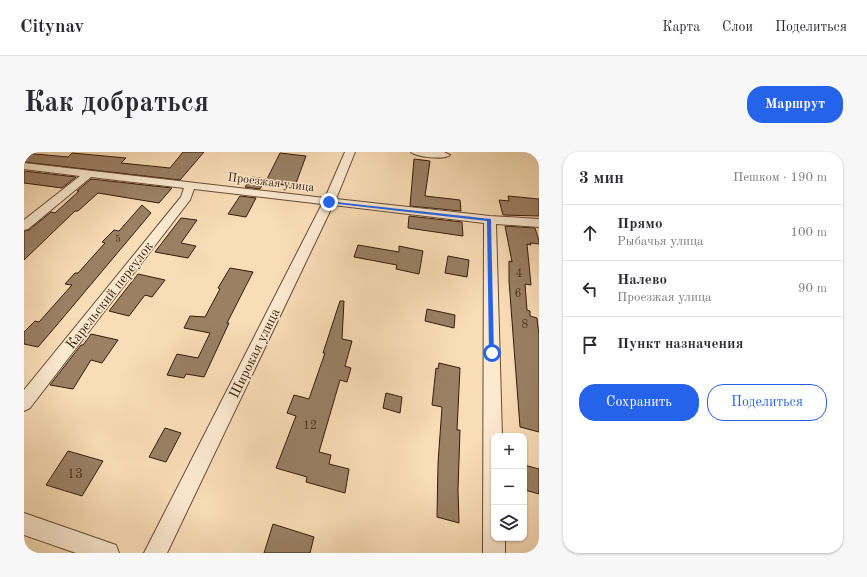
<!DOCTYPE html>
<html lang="ru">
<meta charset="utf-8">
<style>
:root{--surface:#fff;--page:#f7f7f7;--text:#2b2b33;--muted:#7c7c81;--line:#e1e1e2;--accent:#2563eb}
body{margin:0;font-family:"Old Standard TT",serif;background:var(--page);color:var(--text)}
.controls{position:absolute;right:12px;bottom:12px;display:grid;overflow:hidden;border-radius:8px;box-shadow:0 1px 3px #0004}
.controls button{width:36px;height:36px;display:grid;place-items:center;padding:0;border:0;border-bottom:1px solid var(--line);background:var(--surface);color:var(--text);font:20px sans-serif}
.stop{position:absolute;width:12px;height:12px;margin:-9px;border:3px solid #2563eb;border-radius:50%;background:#fff}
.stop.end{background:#2563eb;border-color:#fff;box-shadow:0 1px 4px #0008}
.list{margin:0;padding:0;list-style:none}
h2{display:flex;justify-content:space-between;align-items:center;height:52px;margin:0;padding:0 16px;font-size:17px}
h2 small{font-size:13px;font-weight:400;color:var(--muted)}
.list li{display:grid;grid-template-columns:26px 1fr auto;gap:12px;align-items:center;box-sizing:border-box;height:56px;padding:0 16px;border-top:1px solid var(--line)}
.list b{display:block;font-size:15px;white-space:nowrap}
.list p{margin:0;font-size:13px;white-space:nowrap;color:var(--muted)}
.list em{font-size:13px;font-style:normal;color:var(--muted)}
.actions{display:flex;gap:8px;padding:12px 16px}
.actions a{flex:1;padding:9px 0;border:1px solid var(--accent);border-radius:16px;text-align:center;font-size:14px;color:var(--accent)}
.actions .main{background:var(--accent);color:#fff}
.icon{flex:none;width:22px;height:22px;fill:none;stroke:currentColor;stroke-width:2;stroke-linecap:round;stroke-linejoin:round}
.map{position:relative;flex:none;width:515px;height:401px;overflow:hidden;border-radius:16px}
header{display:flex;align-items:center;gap:24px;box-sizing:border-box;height:56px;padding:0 20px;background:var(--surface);border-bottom:1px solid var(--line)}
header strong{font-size:19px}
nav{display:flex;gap:22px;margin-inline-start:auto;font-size:14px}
.intro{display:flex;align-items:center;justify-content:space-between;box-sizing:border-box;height:96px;padding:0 24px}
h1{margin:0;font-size:28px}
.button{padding:10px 18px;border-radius:16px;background:var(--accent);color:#fff;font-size:14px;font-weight:700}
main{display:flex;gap:24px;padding:0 24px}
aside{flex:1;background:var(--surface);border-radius:16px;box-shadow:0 1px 3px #0004}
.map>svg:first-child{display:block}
.building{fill:#9b8064;stroke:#361b0a}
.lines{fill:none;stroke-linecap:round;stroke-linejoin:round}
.minor-casing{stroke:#674c35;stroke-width:2}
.minor{fill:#fbe9d0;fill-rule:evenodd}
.route{fill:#2563eb}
.labels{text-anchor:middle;stroke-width:3;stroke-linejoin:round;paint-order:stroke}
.far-number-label{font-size:10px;fill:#4f3420}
.far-street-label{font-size:12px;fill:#361b0a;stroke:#fbe9d0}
.number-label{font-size:12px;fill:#4f3420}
.street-label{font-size:14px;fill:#361b0a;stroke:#fbe9d0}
.near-number-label{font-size:14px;fill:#4f3420}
</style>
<header>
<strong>Citynav</strong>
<nav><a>Карта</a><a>Слои</a><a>Поделиться</a></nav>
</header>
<div class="intro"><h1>Как добраться</h1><a class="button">Маршрут</a></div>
<main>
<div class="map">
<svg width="515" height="401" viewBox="0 0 515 401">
<rect width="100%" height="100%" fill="#f9ddb7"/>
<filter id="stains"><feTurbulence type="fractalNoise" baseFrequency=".005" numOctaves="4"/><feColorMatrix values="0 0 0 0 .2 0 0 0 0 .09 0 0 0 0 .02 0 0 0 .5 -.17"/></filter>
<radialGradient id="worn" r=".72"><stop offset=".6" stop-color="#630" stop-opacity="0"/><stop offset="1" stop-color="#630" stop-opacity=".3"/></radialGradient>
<!-- building -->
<path class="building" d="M159 0H180L156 28 0 10V1L44 5 48 1 102 6 97 11 146 16Z
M256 1 282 4 271 34 241 31Z
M390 7 406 9 401 44 436 48 437 59 386 54Z
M0 19 52 25 38 36 0 31Z
M228 25 242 27 236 37 221 35Z
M67 27 148 36 135 51 74 41 54 59H51L0 108V79L5 78 27 60 31 61 55 39H53Z
M216 44 232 46 222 65 204 62Z
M484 44 515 47V64L479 63 475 48 485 49Z
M118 53 127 61 32 174 14 195 0 192V180L11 169 15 170 48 133 41 132 51 121H54L81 91 78 90 90 78 95 79Z
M385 64 438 70 439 84 384 76Z
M157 66 173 68 157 91 172 94 164 106 131 100Z
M481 74 511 76 515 89V92L506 91 507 93 503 92 507 133 501 132 503 158 506 159V164L513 166 515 183V280L496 275 485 129V109L488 110Z
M334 93 375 100V94L399 99 395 122 372 117 373 113 330 105Z
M424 104 445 108 443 125 421 121Z
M206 116 229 120 203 171H205L180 225 162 222 160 226 143 223 153 202 174 206 186 181 160 176 166 164 181 165 196 137 194 136Z
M114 122 141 128 128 145 121 143 105 164 85 159Z
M316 149H320L318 187 328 189 321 214 327 216 323 230 316 228 295 300 307 303 305 312 325 317 321 341 282 330 283 325 252 316 272 264 263 261 270 243 285 247 301 201H299Z
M403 157 431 163 430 176 401 169Z
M67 182 94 188 78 211 67 208 49 237 26 233 57 193H59Z
M415 211 436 216 433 278H436L434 338 435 371 413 365 414 311 418 255 408 253 412 216 414 217Z
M362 241 378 245 376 261 359 256Z
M141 276 157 281 142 310 125 305Z
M44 299 79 309 58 344 22 333Z
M500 313 515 317V342L501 338Z
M249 372 290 385 286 401H240Z"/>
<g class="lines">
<defs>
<path id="minor" d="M321 0H331L312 47 466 64 515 67V75L472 72 478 284H470V386H481V401H459L460 71 309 53 143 401H120L298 52 170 37 166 48 6 256 0 259V238L157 45 160 36 67 25 4 77 0 78V68L56 24 0 17V11L301 46Z
M387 0H420L426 3C421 8 392 5 387 0Z
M0 361 92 393 95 401H52L0 383Z"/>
</defs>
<!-- minor casing -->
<use href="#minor" class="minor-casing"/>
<!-- minor -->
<use href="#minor" class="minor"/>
</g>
<!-- route -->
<path class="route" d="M303 49 467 67 470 203 468 204 465 201 463 69 305 51Z"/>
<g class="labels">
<!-- far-number labels -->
<g class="far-number-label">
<text x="94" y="90">5</text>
</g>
<!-- far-street labels -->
<g class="far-street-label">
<text transform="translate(247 30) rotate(7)" y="4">Проезжая улица</text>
</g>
<!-- number labels -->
<g class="number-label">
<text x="495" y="125">4</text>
<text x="494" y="145">6</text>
<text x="501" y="176">8</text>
<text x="286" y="277">12</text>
</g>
<!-- street labels -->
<g class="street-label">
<text transform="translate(85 143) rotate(-52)" y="5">Карельский переулок</text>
<text transform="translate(230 201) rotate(-64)" y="5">Широкая улица</text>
</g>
<!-- near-number labels -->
<g class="near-number-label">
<text x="51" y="326">13</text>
</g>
</g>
<rect width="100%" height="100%" filter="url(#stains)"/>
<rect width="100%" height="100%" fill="url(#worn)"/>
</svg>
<div class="controls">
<button>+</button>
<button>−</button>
<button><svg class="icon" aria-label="layers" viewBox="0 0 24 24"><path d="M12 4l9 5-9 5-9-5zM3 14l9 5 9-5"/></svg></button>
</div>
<div class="stop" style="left:468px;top:201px"></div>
<div class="stop end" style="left:305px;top:50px"></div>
</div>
<aside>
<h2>3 мин<small>Пешком · 190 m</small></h2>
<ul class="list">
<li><svg class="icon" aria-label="ahead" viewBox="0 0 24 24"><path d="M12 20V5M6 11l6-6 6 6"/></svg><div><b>Прямо</b><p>Рыбачья улица</p></div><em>100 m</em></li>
<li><svg class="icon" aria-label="left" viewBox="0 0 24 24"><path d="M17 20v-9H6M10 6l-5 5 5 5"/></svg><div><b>Налево</b><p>Проезжая улица</p></div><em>90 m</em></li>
<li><svg class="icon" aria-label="arrive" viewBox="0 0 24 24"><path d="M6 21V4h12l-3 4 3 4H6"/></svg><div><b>Пункт назначения</b></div></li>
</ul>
<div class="actions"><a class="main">Сохранить</a><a>Поделиться</a></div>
</aside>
</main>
